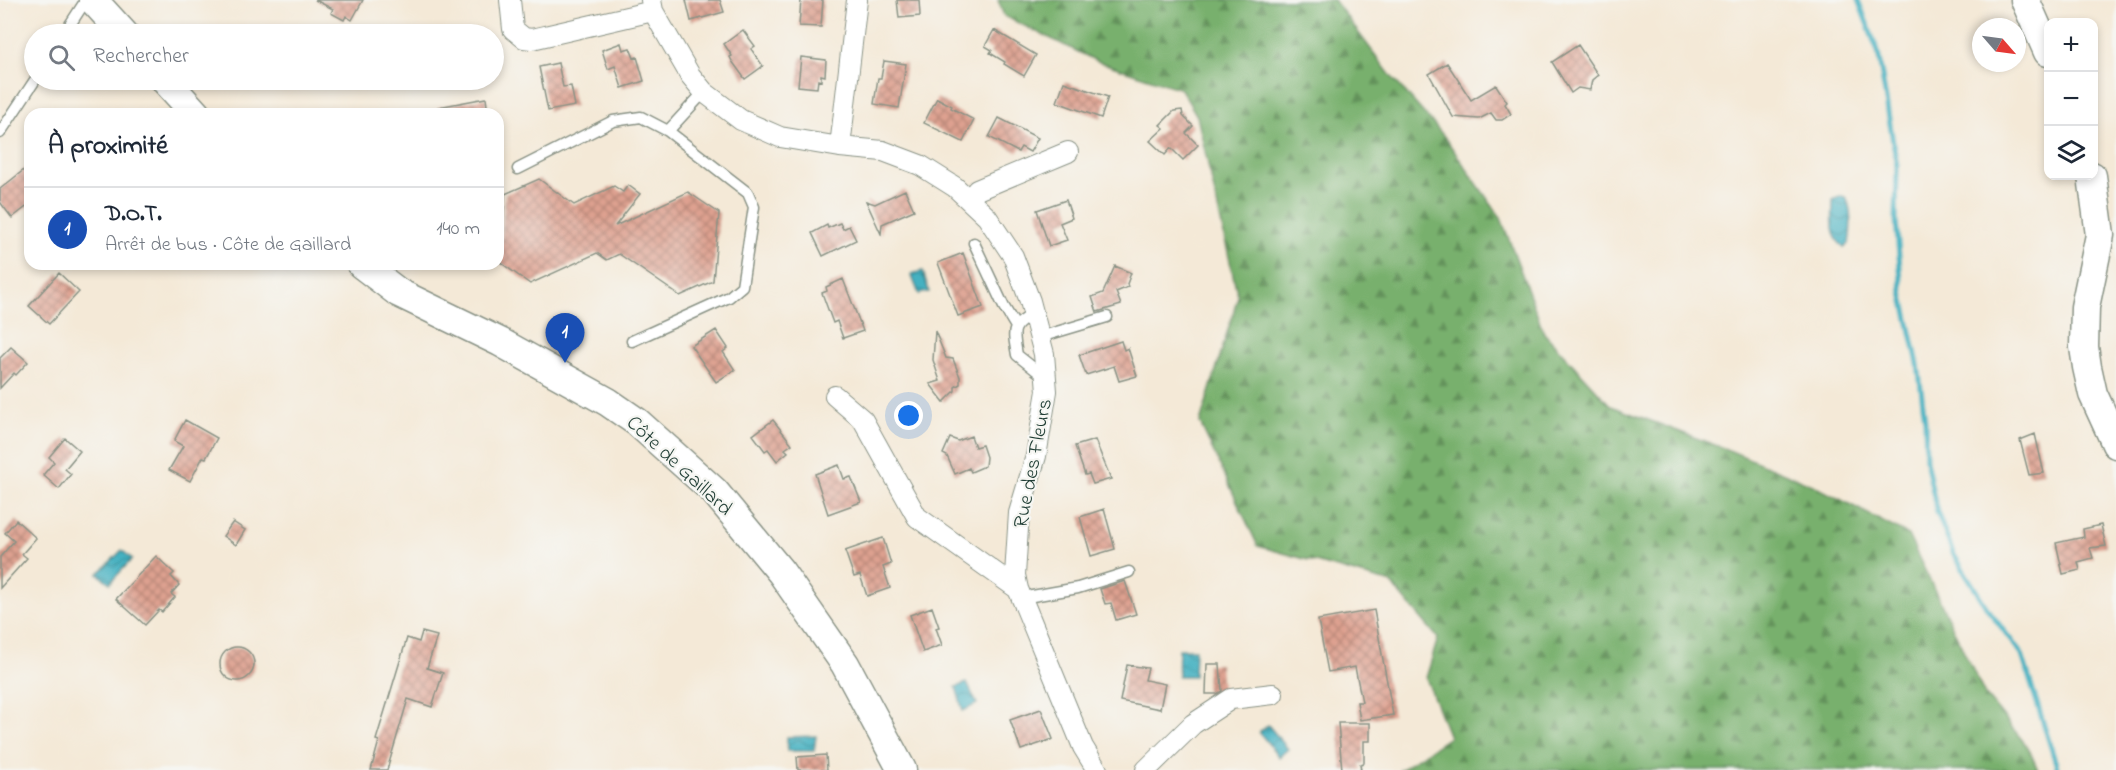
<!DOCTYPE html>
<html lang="fr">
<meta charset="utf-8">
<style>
:root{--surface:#fff;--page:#f6f6f7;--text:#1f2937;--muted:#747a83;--line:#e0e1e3;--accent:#ea580c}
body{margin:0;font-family:"Indie Flower",sans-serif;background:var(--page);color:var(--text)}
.controls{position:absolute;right:18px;top:18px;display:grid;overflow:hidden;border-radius:12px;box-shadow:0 3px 9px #0003}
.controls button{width:54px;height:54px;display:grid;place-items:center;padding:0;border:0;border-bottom:2px solid var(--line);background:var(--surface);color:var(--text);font:30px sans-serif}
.compass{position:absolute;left:1972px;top:18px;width:54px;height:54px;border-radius:50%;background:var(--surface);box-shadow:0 3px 9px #0003;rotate:118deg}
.you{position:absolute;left:909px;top:416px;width:21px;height:21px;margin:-15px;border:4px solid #fff;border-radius:50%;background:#1a73e8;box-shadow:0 0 0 9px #1a73e833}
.badge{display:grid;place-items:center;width:39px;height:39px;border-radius:50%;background:var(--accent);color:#fff;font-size:20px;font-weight:700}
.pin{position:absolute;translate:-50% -50px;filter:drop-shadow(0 2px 3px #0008)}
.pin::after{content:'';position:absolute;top:32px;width:21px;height:18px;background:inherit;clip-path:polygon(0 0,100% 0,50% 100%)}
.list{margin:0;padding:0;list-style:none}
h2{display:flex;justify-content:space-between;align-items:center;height:78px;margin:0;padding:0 24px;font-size:26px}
h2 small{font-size:20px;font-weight:400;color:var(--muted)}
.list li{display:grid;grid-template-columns:39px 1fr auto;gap:18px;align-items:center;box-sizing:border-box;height:84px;padding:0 24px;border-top:2px solid var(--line)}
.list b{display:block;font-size:22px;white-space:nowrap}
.list p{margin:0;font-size:20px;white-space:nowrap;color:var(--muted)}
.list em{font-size:20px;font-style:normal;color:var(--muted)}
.icon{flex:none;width:33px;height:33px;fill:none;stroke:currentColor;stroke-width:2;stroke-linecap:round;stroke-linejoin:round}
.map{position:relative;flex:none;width:2116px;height:770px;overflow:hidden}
.search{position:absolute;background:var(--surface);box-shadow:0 3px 9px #0003;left:24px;top:24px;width:480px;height:66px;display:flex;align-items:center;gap:15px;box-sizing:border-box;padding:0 21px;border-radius:33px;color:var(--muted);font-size:22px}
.panel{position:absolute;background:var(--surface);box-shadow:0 3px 9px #0003;left:24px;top:108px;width:480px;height:162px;border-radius:18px}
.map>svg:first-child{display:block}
.forest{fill:url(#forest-firs);stroke:#4c7650;stroke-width:1.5}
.water{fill:url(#water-waves);stroke:#32777a;stroke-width:1.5}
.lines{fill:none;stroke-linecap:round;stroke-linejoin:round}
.stream{stroke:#44b1c1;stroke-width:5}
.building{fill:url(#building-cross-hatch)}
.lane-casing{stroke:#8a9386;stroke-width:13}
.street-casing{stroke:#8a9386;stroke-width:22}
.secondary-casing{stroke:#8a9386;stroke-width:31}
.lane{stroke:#fff;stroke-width:10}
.street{stroke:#fff;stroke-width:20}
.secondary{stroke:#fff;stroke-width:28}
.labels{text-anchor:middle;stroke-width:4.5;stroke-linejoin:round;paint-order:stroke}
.street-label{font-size:21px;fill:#1f3d34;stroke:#f6f6f2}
</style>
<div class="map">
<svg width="2116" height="770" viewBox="0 0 2116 770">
<defs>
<pattern id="forest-firs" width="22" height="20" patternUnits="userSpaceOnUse" patternTransform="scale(1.5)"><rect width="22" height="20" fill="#78b06d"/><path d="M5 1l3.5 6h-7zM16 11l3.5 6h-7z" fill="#62905a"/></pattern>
<pattern id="water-waves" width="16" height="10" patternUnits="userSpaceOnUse" patternTransform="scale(1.5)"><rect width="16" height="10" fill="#44b1c1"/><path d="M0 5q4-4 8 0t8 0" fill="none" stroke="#38919e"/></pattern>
<pattern id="building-cross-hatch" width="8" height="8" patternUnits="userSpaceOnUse" patternTransform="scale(1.5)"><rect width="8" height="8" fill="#dea190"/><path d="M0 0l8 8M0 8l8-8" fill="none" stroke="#b38476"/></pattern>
</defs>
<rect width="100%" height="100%" fill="#f6f6f2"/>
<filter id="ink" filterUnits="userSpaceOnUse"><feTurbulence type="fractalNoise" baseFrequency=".0167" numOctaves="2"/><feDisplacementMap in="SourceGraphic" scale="12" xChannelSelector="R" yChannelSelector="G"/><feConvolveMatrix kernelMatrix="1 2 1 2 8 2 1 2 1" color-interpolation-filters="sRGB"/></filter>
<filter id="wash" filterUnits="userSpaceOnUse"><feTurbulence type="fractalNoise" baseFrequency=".008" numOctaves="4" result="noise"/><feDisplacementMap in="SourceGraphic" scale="24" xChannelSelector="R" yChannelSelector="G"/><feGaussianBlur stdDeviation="1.35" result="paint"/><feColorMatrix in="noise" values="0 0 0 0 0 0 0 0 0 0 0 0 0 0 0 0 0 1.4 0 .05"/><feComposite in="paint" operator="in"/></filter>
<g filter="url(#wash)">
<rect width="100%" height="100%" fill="#f4e9d7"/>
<!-- forest -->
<path class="forest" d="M998 0H1334L1391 76 1443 135 1501 218 1544 333 1611 406 1731 451 1815 486 1908 535 1985 695 2028 747 2038 770H1400L1449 737 1426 678 1438 638 1391 583 1258 546 1200 423 1238 297 1197 116 1181 89 1097 61 1004 16Z"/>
<!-- water -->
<path class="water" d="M1841 196 1845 197C1853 207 1851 232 1849 244L1844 247C1829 237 1833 217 1833 200Z
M923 271 929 292 919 294 911 274Z
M122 550 132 559 110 583 98 574Z
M1179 649H1195L1194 676H1178Z
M967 683 977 704 963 711 956 687Z
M1268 725 1288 749 1279 757 1259 732Z
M816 736 814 751H787V737Z"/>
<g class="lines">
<!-- stream -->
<path class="stream" d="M1858 0 1878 52 1897 166 1896 220 1902 292 1918 364 1925 421 1926 460 1937 512 1953 553 1987 608 2022 655 2058 770"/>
</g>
<g id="blocks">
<!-- building -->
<path class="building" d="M315 0H363L352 20 346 16 344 20 331 13 333 9Z
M686 0H720L724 12 691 21Z
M801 0H823L821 27 799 26Z
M897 0H919L920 16 899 18Z
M743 30 755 46 751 49 763 66 745 79 732 61 730 57 732 56 724 44Z
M994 30 1036 55 1024 76 1004 64 1005 62 990 53 992 50 985 46Z
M621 43 623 50 630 48 634 58 637 57 644 81 622 88 615 66 608 69 602 50Z
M1578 45 1598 75 1592 80 1590 90 1578 88 1571 93 1552 62Z
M801 57 826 60 825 76 821 75V81L818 80 817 88 798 86Z
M884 61 906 64 899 108 874 104 878 78H881Z
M558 63 563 87 571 86 575 106 548 111 539 67Z
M1447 63 1471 100 1496 85 1507 102 1505 104 1511 114 1502 120H1496L1491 113 1479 119 1453 117 1429 74Z
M1064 82 1108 97 1101 118 1057 102Z
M486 98 488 114H439L438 107Z
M937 98 952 106 951 108 974 120 963 142 924 123Z
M1182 110 1183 116 1193 126 1186 133 1198 145 1183 160 1171 148 1165 155 1150 141 1164 128 1160 125 1174 111Z
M999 118 1038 138 1030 152 1021 147 1018 152 989 137Z
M30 165V204L12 218 0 202V189Z
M539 179 574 205 614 186 623 192 628 185 640 194 615 226 688 192 719 213 713 281 680 296 619 254 607 260 597 253 530 284 500 262 505 194Z
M905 190 914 210 882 224 881 234 866 201 875 204Z
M1066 200 1072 218 1060 223 1067 240 1049 246 1037 210Z
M840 223 843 229 849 226 856 240 823 256 812 233 827 225 828 228Z
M963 253 983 307 958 316 938 263Z
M1115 266 1131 273 1127 284 1128 287 1116 292 1121 305 1097 312 1092 297 1103 293Z
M59 273 79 292 49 324 29 306Z
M843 279 863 331 843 338 837 321 833 323 822 293 827 291 826 287Z
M716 330 728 348 723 352 735 370 716 382 691 346Z
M935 331 946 358 953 359 960 377V384L955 387V391L944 402 930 384 940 381 933 360Z
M1121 341 1124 350 1128 348 1137 376 1119 381 1114 366 1086 375 1079 355Z
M11 347 28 362 16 375 14 373 0 388V358Z
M185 420 217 438 206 458 203 457 190 481 169 470 183 446 174 441Z
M773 420 792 444 785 449 788 452 777 461 768 449 765 451 753 435Z
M2035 434 2044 473 2029 475 2020 440Z
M971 436 975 447 982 445 986 457 985 466 971 472 969 468 955 474 947 456 943 454 950 438 958 441Z
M65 438 80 451 65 469 71 474 59 489 43 475 54 462 49 457Z
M1095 440 1111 479 1093 484 1089 474 1085 475 1075 446Z
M839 465 844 479 851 477 861 502 828 514 815 474Z
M1104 509 1115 549 1091 556 1080 517Z
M16 520 36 538 22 554 27 558 0 588V557L14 541 5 533Z
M233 522 245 530 236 545 223 536Z
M2101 525 2106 546 2090 548 2093 558 2078 562 2080 570 2063 574 2056 543 2084 537 2083 529Z
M883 538 891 564 883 567 890 588 867 596 860 575 854 577 845 551Z
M156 556 174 573 171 576 179 585 171 594 175 597 162 612 159 610 145 625 116 599Z
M1125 581 1136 614 1116 620 1111 603 1105 604 1100 589Z
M932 607 939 627 936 628 942 645 923 652 910 615Z
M1374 610 1393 715 1360 720 1357 702H1362L1355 667 1328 672 1318 620Z
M422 632 437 636 427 668 443 673 432 707 408 699 387 770H371L379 741 376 740 407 638 419 642Z
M220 664a17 17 0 1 1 34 0a17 17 0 1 1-34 0Z
M1207 664H1220L1222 691 1217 694H1206Z
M1127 665 1148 668 1145 680 1165 684 1160 709 1120 701Z
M1041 709 1053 739 1021 750 1010 720Z
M1338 723H1370V741H1364V763L1360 764 1361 770H1342Z
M826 755 827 770H798L797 757Z"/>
</g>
</g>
<g filter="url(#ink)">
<use href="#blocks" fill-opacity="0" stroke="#8a9386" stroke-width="1.5"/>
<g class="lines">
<defs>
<path id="lane" d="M64 34 86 0
M0 133 35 80
M518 169 613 121 641 117 668 131
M974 243 1004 307 1016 327
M1034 314C1010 326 1013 331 1017 355L1046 378
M1040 337 1107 317
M632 341 729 297 742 286 754 207 748 193 668 131 704 92
M1021 598 1078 588 1129 572"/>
<path id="street" d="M510 0 513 29 524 38 532 39 653 11
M651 0 653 11 690 75 704 92 741 120 780 137 840 147 883 151 920 165 955 187 987 217 1013 256 1030 301 1044 354 1047 391 1036 456 1019 513 1015 575 1018 589 1083 747 1097 770
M840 147 857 0
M969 200 977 190 1068 152
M835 396 863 420 917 517 1018 589
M1146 770 1193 724 1231 699 1273 694"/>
<path id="secondary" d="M93 0 124 34
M2025 0 2048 52
M165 80 196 114
M2092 176 2100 235 2085 307 2084 347 2087 367 2093 394 2116 444
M361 264 399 293 500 342 608 402 637 422 714 491 781 572 845 664 902 770"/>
</defs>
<!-- lane casing -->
<use href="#lane" class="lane-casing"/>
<!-- street casing -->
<use href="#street" class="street-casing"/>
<!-- secondary casing -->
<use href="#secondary" class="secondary-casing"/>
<!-- lane -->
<use href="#lane" class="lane"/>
<!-- street -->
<use href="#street" class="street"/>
<!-- secondary -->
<use href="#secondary" class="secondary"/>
</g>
</g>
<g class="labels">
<!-- street labels -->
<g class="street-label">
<text transform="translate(1032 463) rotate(-79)" y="7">Rue des Fleurs</text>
<text transform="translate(680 465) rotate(43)" y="7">Côte de Gaillard</text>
</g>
</g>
</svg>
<div class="controls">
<button>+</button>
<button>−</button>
<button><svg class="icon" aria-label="layers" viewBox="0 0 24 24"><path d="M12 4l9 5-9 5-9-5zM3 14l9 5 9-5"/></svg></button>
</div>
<svg class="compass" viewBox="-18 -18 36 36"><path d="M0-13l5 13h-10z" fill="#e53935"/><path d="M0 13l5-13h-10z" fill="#747a83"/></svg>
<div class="you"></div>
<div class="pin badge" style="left:565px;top:363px;background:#1a4fb4">1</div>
<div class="search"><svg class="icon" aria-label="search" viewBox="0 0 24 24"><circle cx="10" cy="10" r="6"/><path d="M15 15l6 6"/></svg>Rechercher</div>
<section class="panel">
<h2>À proximité<small></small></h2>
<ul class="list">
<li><span class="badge" style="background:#1a4fb4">1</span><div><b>D.O.T.</b><p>Arrêt de bus · Côte de Gaillard</p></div><em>140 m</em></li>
</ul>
</section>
</div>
